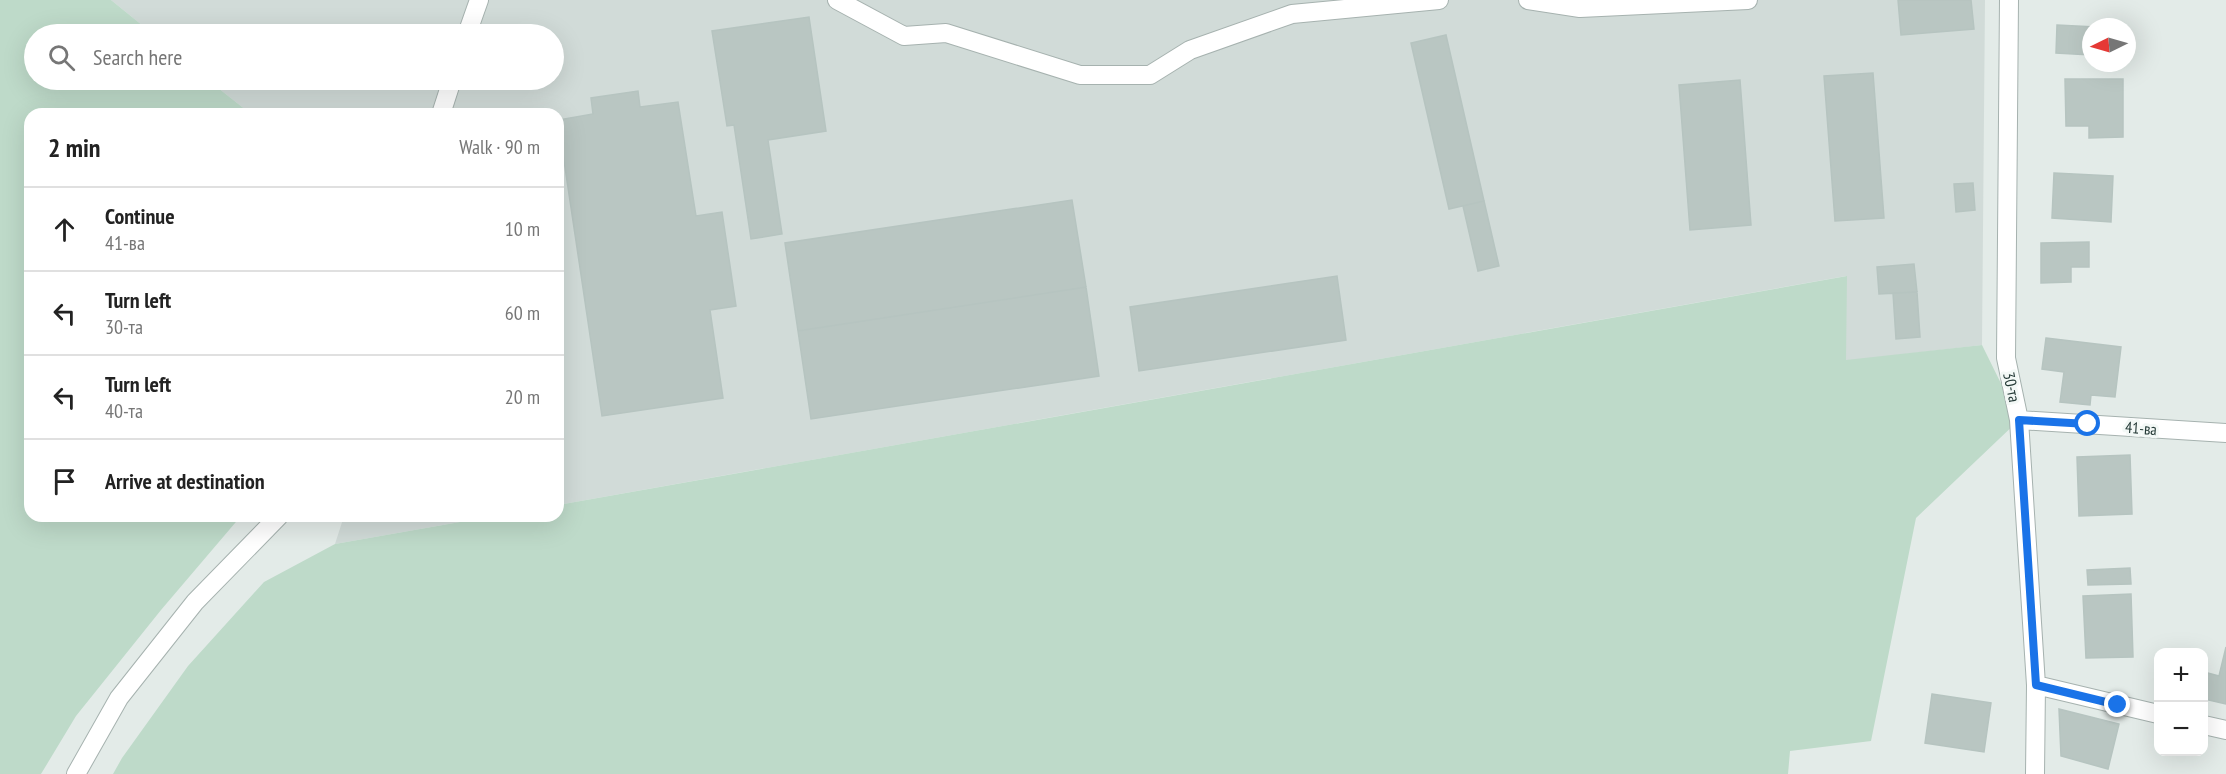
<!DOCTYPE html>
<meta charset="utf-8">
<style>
:root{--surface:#fff;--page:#f2f2f2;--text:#222;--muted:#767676;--line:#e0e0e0}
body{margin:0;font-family:"PT Sans Narrow",sans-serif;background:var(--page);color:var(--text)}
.controls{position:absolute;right:18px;bottom:18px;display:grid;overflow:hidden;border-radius:12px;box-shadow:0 6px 24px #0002}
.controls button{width:54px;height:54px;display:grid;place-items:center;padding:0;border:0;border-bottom:2px solid var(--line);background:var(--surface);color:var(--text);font:30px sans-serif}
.compass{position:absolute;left:2082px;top:18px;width:54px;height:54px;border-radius:50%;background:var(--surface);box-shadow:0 6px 24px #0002;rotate:265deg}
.stop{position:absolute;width:18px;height:18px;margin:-14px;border:4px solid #1a73e8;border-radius:50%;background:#fff}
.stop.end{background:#1a73e8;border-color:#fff;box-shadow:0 2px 6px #0008}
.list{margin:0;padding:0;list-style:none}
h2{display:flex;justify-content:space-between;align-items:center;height:78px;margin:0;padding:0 24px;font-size:26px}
h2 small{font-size:20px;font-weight:400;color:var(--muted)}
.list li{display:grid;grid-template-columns:39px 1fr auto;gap:18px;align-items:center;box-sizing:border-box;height:84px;padding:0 24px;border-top:2px solid var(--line)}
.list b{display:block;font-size:22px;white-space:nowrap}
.list p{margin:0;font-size:20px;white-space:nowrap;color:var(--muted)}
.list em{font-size:20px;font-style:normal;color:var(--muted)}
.icon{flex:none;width:33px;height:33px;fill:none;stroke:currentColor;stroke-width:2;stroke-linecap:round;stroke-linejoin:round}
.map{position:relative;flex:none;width:2226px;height:774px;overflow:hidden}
.search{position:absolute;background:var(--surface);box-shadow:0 6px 24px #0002;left:24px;top:24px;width:540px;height:66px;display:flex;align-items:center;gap:15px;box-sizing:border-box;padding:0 21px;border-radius:33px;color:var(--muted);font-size:22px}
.panel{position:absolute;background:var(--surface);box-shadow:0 6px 24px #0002;left:24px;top:108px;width:540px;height:414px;border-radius:18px}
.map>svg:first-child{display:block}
.built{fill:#d1dbd8}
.green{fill:#bedac9}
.building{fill:#b9c6c2;stroke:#b6c4c0;stroke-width:1.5}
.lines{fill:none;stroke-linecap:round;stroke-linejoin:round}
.minor-casing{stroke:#a6b2af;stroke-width:20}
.minor{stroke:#fff;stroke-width:18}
.route{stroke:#1a73e8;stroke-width:8}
.labels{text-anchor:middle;stroke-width:6;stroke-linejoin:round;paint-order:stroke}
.street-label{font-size:16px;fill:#253a37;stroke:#f3f8f6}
</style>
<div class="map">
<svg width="2226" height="774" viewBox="0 0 2226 774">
<rect width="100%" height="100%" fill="#e3ebe8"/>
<!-- built -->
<path class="built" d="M111 0H1985L1982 345 1846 361V276L558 505V114H251L208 80H554V34H153Z
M344 516H494L335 544Z"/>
<!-- green -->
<path class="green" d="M0 0H111L153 34H34V80H208L251 114H30V516H241L161 610 76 716 41 774H0Z
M1847 276 1846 360 1982 345 2019 420 1916 518 1871 741 1790 751 1788 774H113L122 758 188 666 264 582 335 544 494 516H558V505Z"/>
<!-- building -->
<path class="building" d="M1898 0H1971L1974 29 1901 35Z
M809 17 826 131 768 140 782 234 751 239 734 125 727 126 712 31Z
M2057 25 2096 27H2091V55L2056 53Z
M1446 35 1484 201 1449 209 1411 43Z
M1873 73 1884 218 1835 221 1824 76Z
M2065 79H2123V137L2089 138V126H2066Z
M1740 80 1751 225 1690 230 1679 85Z
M638 91 640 107 678 102 696 216 722 212 736 306 710 310 723 398 602 416 558 120 593 114 591 98Z
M2054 173 2113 176 2111 222 2052 218Z
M1973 183 1975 210 1956 212 1954 184Z
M1072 200 1086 287 798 331 785 243Z
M1484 201 1499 266 1478 271 1463 206Z
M2089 242V267H2071V282L2041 283V243Z
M1914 264 1917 292 1879 294 1877 267Z
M1337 276 1346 340 1139 371 1130 307Z
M1086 287 1099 376 811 419 798 331Z
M1917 292 1920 337 1896 339 1893 293Z
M2046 338 2121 347 2115 397 2091 395 2090 405 2060 402 2064 372 2042 369Z
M2130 455 2132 514 2079 516 2077 457Z
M2130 568 2131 584 2088 585 2087 570Z
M2131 594 2133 657 2086 658 2083 596Z
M2226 647V704L2204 699V672L2219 676Z
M1932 694 1991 703 1984 752 1925 743Z
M2059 709 2119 724 2108 769 2061 756Z"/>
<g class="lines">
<defs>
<path id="minor" d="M837 0 904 36 946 33 1080 75H1150L1190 50 1292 14 1439 0
M1528 0 1580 8 1748 0
M2009 0 2006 358 2019 420 2036 685 2035 774
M467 34 479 0
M441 114 452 80
M2019 420 2226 433
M2036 685 2158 714
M2204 725 2226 730
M76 774 119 698 195 602 279 516"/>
</defs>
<!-- minor casing -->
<use href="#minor" class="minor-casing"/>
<!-- minor -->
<use href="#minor" class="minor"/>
</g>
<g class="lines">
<!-- route -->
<path class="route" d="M2088 424 2019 420 2036 685 2118 705"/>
</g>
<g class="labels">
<!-- street labels -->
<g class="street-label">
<text transform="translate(2012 387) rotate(78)" y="6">30-та</text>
<text transform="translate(2141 428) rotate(4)" y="6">41-ва</text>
</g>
</g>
</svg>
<div class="controls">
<button>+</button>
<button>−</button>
</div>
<svg class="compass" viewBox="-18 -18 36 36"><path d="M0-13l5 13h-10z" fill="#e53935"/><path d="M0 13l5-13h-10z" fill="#767676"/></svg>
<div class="stop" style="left:2088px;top:424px"></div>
<div class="stop end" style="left:2118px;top:705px"></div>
<div class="search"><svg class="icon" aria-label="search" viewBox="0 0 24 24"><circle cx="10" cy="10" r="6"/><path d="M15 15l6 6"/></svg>Search here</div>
<section class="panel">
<h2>2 min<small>Walk · 90 m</small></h2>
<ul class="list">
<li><svg class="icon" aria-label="ahead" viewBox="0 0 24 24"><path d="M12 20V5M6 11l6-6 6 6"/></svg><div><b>Continue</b><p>41-ва</p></div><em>10 m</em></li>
<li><svg class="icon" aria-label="left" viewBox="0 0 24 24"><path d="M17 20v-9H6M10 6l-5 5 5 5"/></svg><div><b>Turn left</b><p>30-та</p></div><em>60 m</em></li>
<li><svg class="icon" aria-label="left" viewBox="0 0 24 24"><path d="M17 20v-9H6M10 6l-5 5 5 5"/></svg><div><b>Turn left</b><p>40-та</p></div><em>20 m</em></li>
<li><svg class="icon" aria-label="arrive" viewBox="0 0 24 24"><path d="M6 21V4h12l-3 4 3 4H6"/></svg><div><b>Arrive at destination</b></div></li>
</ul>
</section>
</div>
